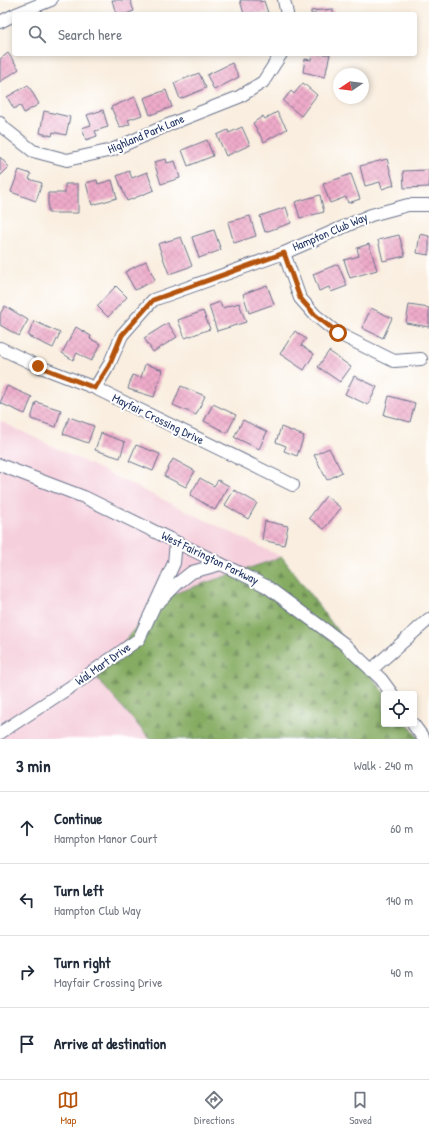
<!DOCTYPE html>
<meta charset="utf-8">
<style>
:root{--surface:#fff;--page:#f2f2f3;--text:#1f2937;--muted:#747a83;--line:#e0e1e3;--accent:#b45309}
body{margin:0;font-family:"Patrick Hand",sans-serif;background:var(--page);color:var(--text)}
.controls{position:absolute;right:12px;bottom:12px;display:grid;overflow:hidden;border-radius:4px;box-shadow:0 2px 6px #0003}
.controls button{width:36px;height:36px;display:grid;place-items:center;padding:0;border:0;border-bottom:1px solid var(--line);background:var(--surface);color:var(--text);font:20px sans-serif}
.compass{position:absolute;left:333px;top:68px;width:36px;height:36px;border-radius:50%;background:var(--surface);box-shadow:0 2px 6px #0003;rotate:257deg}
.stop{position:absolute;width:12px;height:12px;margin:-9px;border:3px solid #b45309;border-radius:50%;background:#fff}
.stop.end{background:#b45309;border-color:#fff;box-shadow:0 1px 4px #0008}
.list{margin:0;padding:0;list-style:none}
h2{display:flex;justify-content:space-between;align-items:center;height:52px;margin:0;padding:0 16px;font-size:17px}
h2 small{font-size:13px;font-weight:400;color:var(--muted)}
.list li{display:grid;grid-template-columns:26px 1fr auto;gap:12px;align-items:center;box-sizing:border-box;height:72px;padding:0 16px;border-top:1px solid var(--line)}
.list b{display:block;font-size:15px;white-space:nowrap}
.list p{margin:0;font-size:13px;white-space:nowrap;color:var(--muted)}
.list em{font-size:13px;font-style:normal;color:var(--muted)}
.icon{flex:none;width:22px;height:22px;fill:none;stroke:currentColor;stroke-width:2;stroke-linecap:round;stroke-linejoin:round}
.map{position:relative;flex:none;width:429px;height:739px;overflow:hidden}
.search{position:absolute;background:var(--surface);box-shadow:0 2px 6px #0003;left:12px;right:12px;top:12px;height:44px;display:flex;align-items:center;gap:10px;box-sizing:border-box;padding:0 14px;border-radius:4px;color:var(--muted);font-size:15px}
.sheet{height:340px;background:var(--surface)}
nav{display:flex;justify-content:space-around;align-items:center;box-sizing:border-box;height:56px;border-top:1px solid var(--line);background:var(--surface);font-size:11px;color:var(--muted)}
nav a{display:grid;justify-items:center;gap:2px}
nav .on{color:var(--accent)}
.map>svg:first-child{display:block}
.built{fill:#f5cfdb}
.forest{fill:url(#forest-firs);stroke:#506e60}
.building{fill:url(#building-cross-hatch)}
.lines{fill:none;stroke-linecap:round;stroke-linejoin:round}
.street-casing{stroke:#69728b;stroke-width:14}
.street{stroke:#fff;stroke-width:12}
.route{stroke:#b45309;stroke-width:5}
.labels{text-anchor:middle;stroke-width:4;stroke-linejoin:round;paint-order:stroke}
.street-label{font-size:12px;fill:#1b2f5e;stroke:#fff}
</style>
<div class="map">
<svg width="429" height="739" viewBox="0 0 429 739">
<defs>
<pattern id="forest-firs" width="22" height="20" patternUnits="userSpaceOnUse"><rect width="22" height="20" fill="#85ac62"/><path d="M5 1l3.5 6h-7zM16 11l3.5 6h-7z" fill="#6c8c54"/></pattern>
<pattern id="building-cross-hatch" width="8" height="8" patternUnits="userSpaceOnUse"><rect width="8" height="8" fill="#eeabc9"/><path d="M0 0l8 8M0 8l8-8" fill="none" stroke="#cc93af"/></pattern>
</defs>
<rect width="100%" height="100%" fill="#fff"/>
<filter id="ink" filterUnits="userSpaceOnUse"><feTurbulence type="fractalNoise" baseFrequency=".025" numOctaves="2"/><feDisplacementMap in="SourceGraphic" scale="8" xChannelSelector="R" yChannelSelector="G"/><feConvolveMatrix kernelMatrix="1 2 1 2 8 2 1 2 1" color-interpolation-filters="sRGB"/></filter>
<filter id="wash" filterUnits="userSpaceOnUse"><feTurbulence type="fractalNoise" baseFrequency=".012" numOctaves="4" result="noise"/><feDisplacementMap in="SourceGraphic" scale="16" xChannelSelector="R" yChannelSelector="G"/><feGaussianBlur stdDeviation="0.9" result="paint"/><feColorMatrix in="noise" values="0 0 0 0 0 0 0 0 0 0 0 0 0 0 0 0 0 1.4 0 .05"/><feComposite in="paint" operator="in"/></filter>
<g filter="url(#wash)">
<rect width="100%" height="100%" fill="#f9eedf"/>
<!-- built -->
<path class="built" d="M0 421 282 557 158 599 96 678 150 739H0Z"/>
<!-- forest -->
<path class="forest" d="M282 557 385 694H384V724H408L419 739H150L96 677 158 599Z"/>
<g id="blocks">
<!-- building -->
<path class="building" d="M112 0H130L134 11 126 14H116Z
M240 0H260V2L264 1 268 13 244 14Z
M333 9V14H311V11Z
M8 53 19 69 0 82V59Z
M312 54H330L325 77 303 72 305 59 311 60Z
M232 63 239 77 214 90 207 75Z
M199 73 206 88 180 99 174 83Z
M303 83 317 95 301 116 283 101 291 91 294 94Z
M28 85 39 104 24 113 20 105 14 109 7 97Z
M166 90 172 107 150 115 144 98Z
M135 97 142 115 128 120 130 124 120 128 111 107Z
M103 110 108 127 95 131 97 136 86 140 82 128 91 125 87 115Z
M44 111 70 117 66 135 53 132 52 136 40 133Z
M277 112 287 129 264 142 253 123 263 116 265 119Z
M242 127 250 145 226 156 217 135 228 130 229 133Z
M207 140 213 156 188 166 182 150Z
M0 157 9 167 0 176Z
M166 159 167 163 175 161 180 178 161 184 154 162Z
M387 159 394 185 382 189 380 182 365 186 360 166Z
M19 170 31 174 29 179 42 183 36 201 11 192Z
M429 170V187L404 188 403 171Z
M129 171 132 178 147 172 154 190 127 201 117 176Z
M351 174 360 199 348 203 346 197 330 203 323 184Z
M97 180 98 184 112 180 117 198 92 205 86 183Z
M65 184H78V213H48V193H65Z
M320 195 324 212 300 218 295 202Z
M286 207 291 223 265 232 260 216Z
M250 216 256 236 234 243 228 222Z
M214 230 221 250 199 258 192 237Z
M420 234 429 236V255L417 253Z
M399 235 405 256 383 261 378 240Z
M181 237 192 266 169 274 158 244Z
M369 244 377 270 350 278 344 260 359 256 357 248Z
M146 261 155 280 135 290 125 272Z
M338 264 347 286 331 292 329 287 319 291 313 274Z
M267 285 274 304 249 313 243 294Z
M116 286 127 297 108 317 97 306Z
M220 302 222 308 239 303 246 322 217 331 209 306Z
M409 305 429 308V327L406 323Z
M5 306 28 320 19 336 0 325V314Z
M371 308 392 318 383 338 362 328Z
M203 311 210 329 185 338 178 320Z
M34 321 60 333 53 348 28 336Z
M168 323 177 337 153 352 144 338Z
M76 327 91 336 90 339 101 344 91 361 77 353 73 360 62 353Z
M295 331 306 339 301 345 314 354 304 370 280 354Z
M329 351 351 367 340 382 318 367Z
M145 364 163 370 154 397 128 389 132 375 141 378Z
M354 376 377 387 368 405 345 394Z
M7 386 32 397 25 414 0 403Z
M181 386 205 396 196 415 173 405Z
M389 396 415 403 410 422 384 415Z
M36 402 61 410 56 427 31 419Z
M213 404 236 415 227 433 204 421Z
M69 417 94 426 88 443 63 434Z
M243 420 267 432 259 449 234 437Z
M281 427 304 436 297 456 284 451 286 446 276 442Z
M101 433 125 442 120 458 95 450Z
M136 445 160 454 153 471 129 461Z
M329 448 342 472 327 480 314 455Z
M173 459 195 471 186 487 164 476Z
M200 478 214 486 218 480 229 486 215 510 190 495Z
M234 490 257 503 248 519 225 505Z
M326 496 341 508 324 529 309 518Z
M265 521 288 526 284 545 262 540Z"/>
</g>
</g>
<g filter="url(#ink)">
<use href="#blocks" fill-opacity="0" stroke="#69728b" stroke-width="1"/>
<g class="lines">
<defs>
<path id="street" d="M284 0 287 14
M16 14 51 0
M0 22 14 15
M0 123 5 129 33 151 67 160 112 150 168 125 239 97 263 82 281 54
M284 253 300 298 315 315 337 333 394 361 421 359
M0 348 38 366 95 388 293 485
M95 388 109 365 122 335 153 300 284 253 371 215 408 205H429
M0 465 84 497 266 586 343 643 381 679 392 694
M159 602 178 583 192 572 221 564
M371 670 429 619
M413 724 424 739
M0 733 81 680 139 639 174 563 176 542"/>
</defs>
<!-- street casing -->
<use href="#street" class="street-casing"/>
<!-- street -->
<use href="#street" class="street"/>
</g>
</g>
<g class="lines" filter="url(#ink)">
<!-- route -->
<path class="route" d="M38 366 95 388 109 366 122 335 153 300 284 253 300 298 315 315 338 333"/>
</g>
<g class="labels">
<!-- street labels -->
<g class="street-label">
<text transform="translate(146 134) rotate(-23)" y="4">Highland Park Lane</text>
<text transform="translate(330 232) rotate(-23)" y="4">Hampton Club Way</text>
<text transform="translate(158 419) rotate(26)" y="4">Mayfair Crossing Drive</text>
<text transform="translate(210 558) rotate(26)" y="4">West Fairington Parkway</text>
<text transform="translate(103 664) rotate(-35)" y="4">Wal Mart Drive</text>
</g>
</g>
</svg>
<div class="controls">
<button><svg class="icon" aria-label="locate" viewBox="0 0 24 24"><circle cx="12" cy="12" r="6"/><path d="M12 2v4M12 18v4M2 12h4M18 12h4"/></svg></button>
</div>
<svg class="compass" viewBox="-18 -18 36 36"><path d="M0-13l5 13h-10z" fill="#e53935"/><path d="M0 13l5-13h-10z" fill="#747a83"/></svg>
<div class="stop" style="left:338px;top:333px"></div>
<div class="stop end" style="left:38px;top:366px"></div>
<div class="search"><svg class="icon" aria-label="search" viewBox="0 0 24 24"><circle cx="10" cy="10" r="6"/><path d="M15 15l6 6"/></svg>Search here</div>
</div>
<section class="sheet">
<h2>3 min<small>Walk · 240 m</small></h2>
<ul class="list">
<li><svg class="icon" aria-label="ahead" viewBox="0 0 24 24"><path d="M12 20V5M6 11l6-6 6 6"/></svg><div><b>Continue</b><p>Hampton Manor Court</p></div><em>60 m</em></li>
<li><svg class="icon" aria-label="left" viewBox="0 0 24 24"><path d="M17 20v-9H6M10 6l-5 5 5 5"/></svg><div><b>Turn left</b><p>Hampton Club Way</p></div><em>140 m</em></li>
<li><svg class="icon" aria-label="right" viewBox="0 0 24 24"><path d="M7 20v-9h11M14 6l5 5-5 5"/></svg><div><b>Turn right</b><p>Mayfair Crossing Drive</p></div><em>40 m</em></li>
<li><svg class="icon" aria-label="arrive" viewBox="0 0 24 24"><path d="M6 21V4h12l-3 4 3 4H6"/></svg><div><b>Arrive at destination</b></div></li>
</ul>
</section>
<nav>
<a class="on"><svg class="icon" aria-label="map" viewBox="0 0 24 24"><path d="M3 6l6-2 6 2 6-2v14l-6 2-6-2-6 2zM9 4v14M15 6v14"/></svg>Map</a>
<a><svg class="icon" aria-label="directions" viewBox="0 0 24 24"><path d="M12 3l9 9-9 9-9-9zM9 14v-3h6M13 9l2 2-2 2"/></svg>Directions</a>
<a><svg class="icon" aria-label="saved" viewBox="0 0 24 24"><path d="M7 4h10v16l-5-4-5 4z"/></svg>Saved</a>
</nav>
